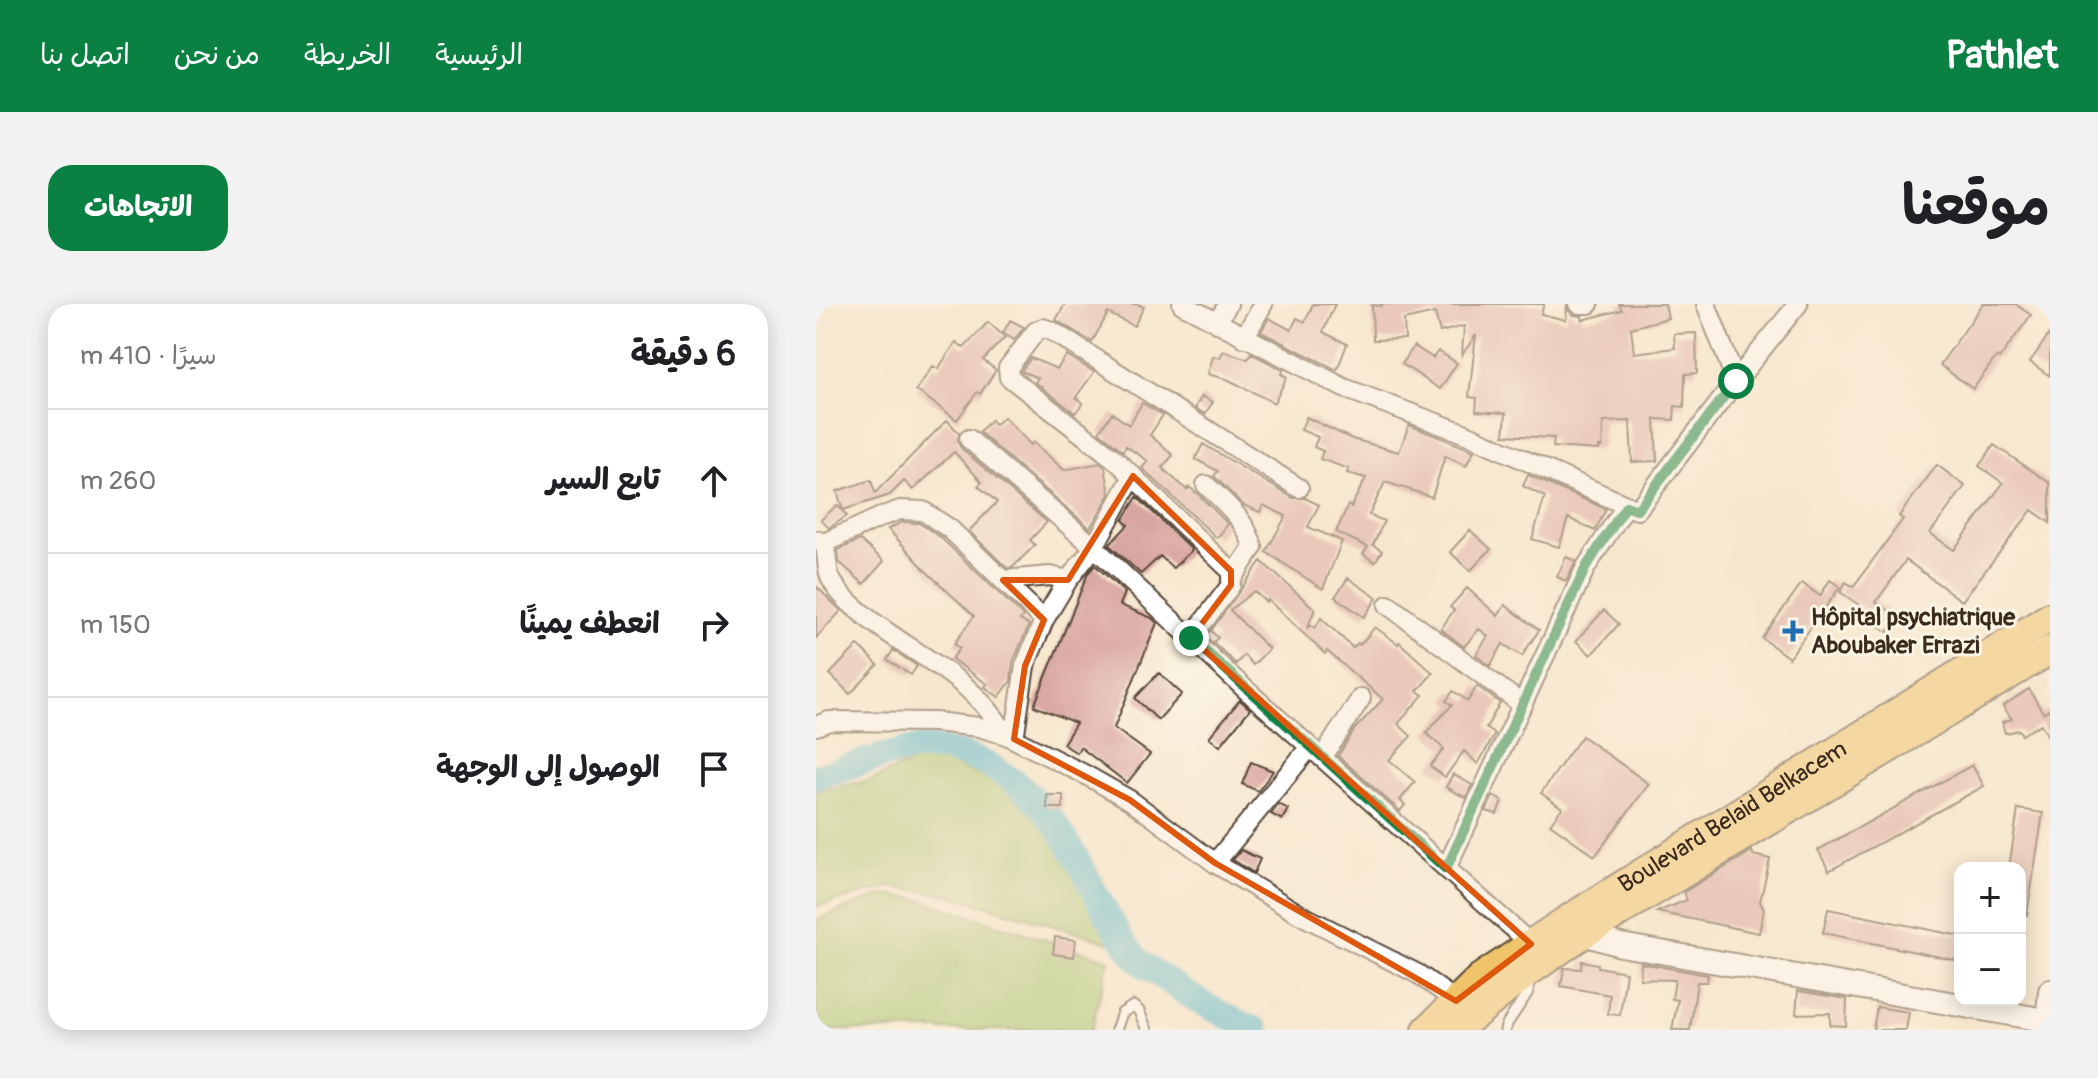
<!DOCTYPE html>
<html lang="ar">
<meta charset="utf-8">
<style>
:root{--surface:#fff;--page:#f2f2f2;--text:#202124;--muted:#757577;--line:#e0e0e0;--accent:#0b8043}
body{margin:0;font-family:Pangolin,"Playpen Sans Arabic",sans-serif;background:var(--page);color:var(--text);direction:rtl}
.controls{position:absolute;right:24px;bottom:24px;display:grid;overflow:hidden;border-radius:16px;box-shadow:0 4px 20px #0003}
.controls button{width:72px;height:72px;display:grid;place-items:center;padding:0;border:0;border-bottom:2px solid var(--line);background:var(--surface);color:var(--text);font:40px sans-serif}
.stop{position:absolute;width:24px;height:24px;margin:-18px;border:6px solid #0b8043;border-radius:50%;background:#fff}
.stop.end{background:#0b8043;border-color:#fff;box-shadow:0 2px 8px #0008}
.list{margin:0;padding:0;list-style:none}
h2{display:flex;justify-content:space-between;align-items:center;height:104px;margin:0;padding:0 32px;font-size:34px}
h2 small{font-size:26px;font-weight:400;color:var(--muted)}
.list li{display:grid;grid-template-columns:52px 1fr auto;gap:24px;align-items:center;box-sizing:border-box;height:144px;padding:0 32px;border-top:2px solid var(--line)}
.list b{display:block;font-size:30px;white-space:nowrap}
.list em{font-size:26px;font-style:normal;color:var(--muted)}
.icon{flex:none;width:44px;height:44px;fill:none;stroke:currentColor;stroke-width:2;stroke-linecap:round;stroke-linejoin:round}
.map{position:relative;flex:none;width:1234px;height:726px;overflow:hidden;direction:ltr;border-radius:24px}
header{display:flex;align-items:center;gap:48px;box-sizing:border-box;height:112px;padding:0 40px;background:var(--accent);color:#fff}
header strong{font-size:38px}
nav{display:flex;gap:44px;margin-inline-start:auto;font-size:28px}
.intro{display:flex;align-items:center;justify-content:space-between;box-sizing:border-box;height:192px;padding:0 48px}
h1{margin:0;font-size:56px}
.button{padding:20px 36px;border-radius:24px;background:var(--accent);color:#fff;font-size:28px;font-weight:700}
main{display:flex;gap:48px;padding:0 48px}
aside{flex:1;background:var(--surface);border-radius:24px;box-shadow:0 4px 20px #0003}
.map>svg:first-child{display:block}
.green{fill:#a2c670;stroke:#6e7847;stroke-width:2}
.lines{fill:none;stroke-linecap:round;stroke-linejoin:round}
.river{stroke:#54b9d2;stroke-width:26}
.building{fill:#d9a5a0}
.service-casing{stroke:#574639;stroke-width:13}
.minor-casing{stroke:#574639;stroke-width:22}
.tertiary-casing{stroke:#574639;stroke-width:26}
.primary-casing{stroke:#574639;stroke-width:32}
.service{stroke:#fff;stroke-width:9}
.minor{stroke:#fff;stroke-width:18}
.tertiary{stroke:#fff;stroke-width:22}
.primary{stroke:#efc469;stroke-width:28}
.route{stroke:#0b8043;stroke-width:10}
.marked{fill:none;stroke:#df570d;stroke-width:6;stroke-linejoin:round}
.poi-dot{fill:#1f6fb2;stroke:#fcf5e5;stroke-width:3}
.labels{text-anchor:middle;stroke-width:6;stroke-linejoin:round;paint-order:stroke}
.poi-label{font-size:24px;font-weight:bold;fill:#3b2a1e;stroke:#fcf5e5;text-anchor:start}
.street-label{font-size:24px;fill:#3b2a1e;stroke:#fcf5e5}
</style>
<header>
<strong>Pathlet</strong>
<nav><a>الرئيسية</a><a>الخريطة</a><a>من نحن</a><a>اتصل بنا</a></nav>
</header>
<div class="intro"><h1>موقعنا</h1><a class="button">الاتجاهات</a></div>
<main>
<div class="map">
<svg width="1234" height="726" viewBox="0 0 1234 726">
<rect width="100%" height="100%" fill="#fcf5e5"/>
<filter id="ink" filterUnits="userSpaceOnUse"><feTurbulence type="fractalNoise" baseFrequency=".0125" numOctaves="2"/><feDisplacementMap in="SourceGraphic" scale="16" xChannelSelector="R" yChannelSelector="G"/><feConvolveMatrix kernelMatrix="1 2 1 2 8 2 1 2 1" color-interpolation-filters="sRGB"/></filter>
<filter id="wash" filterUnits="userSpaceOnUse"><feTurbulence type="fractalNoise" baseFrequency=".006" numOctaves="4" result="noise"/><feDisplacementMap in="SourceGraphic" scale="32" xChannelSelector="R" yChannelSelector="G"/><feGaussianBlur stdDeviation="1.8" result="paint"/><feColorMatrix in="noise" values="0 0 0 0 0 0 0 0 0 0 0 0 0 0 0 0 0 1.4 0 .05"/><feComposite in="paint" operator="in"/></filter>
<g filter="url(#wash)">
<rect width="100%" height="100%" fill="#f7e7cf"/>
<!-- green -->
<path class="green" d="M102 455H125L182 479 232 523 306 642 131 590 72 583 0 603V487L56 476Z
M65 591 102 595 293 656 275 726H0V616Z"/>
<g class="lines">
<!-- river -->
<path class="river" d="M0 473C26 465 88 443 112 444 163 447 210 479 239 520 270 562 287 614 321 655 327 662 338 668 346 673 376 695 407 712 441 726"/>
</g>
<g id="blocks">
<!-- building -->
<path class="building" d="M249 0H321L328 3 318 22 292 9 276 38 240 16Z
M497 0H519L507 28 531 40 521 66 445 28 453 14 475 26 481 14 489 18Z
M565 0H728L725 10 750 16 751 0 753 7 758 11 766 12V16L806 6 803 0H849L852 14 815 24 818 49 859 44 858 30 880 29 881 69 869 70 868 103 859 102 858 116 839 115 841 157 816 158 814 117 787 118 786 143H783V146L737 143 738 134 688 131 690 109 660 107 661 94 653 93 660 31 646 51 648 22 624 28 619 9 588 16 589 35 557 36 556 1 565 2Z
M1167 0H1199L1215 11 1183 55 1180 53 1157 85 1124 61Z
M194 16 208 23 198 36 187 29Z
M172 18 189 33 167 56 180 66 164 90 161 88 141 116 100 86 117 62 122 65 140 38 148 44Z
M1234 29V72L1214 58Z
M598 42 617 54 622 47 641 59 624 85 586 60Z
M407 47 432 55 435 49 467 66 465 70 471 73 458 99 413 76 392 70 397 52 404 54Z
M251 51 278 68 260 93 267 99 259 109 219 78 222 74 205 67 215 54 241 65Z
M386 92 397 98 389 110 379 104Z
M326 99 347 111 334 131 357 151 346 164 371 186 373 183 382 190 412 220 401 234 326 164 332 157 310 142 307 147 283 128 296 109 313 121Z
M188 113 215 141 217 138 248 166 284 159 289 163 294 190 274 224 163 128 175 116 179 121Z
M490 113 536 135 583 148 593 121 658 147 650 162 629 152 616 193 569 178 553 211 568 217 557 241 566 247 559 258 547 250 552 243 520 228 532 201 535 203 550 174 531 169 533 165 504 155 507 147 498 143 502 133 485 126Z
M131 116 143 129 142 138 145 144 231 218 214 236 219 241 197 263 191 264 153 227 181 198 162 182 166 178 138 148 97 186 88 177 74 191 27 206 21 187 55 176 59 189Z
M387 140 477 194H489L503 201 492 223 526 237 507 285 450 248 470 212 447 201 444 208 427 201 398 172 402 167 379 155Z
M1178 141 1234 179V219L1216 206 1146 297 1090 256 1060 298 1082 313 1072 328 1051 314 1055 309 1024 288 1030 278 1037 283 1087 215 1083 212 1121 161 1149 182 1114 229 1138 246 1187 179 1163 162Z
M712 171 790 205 779 227 752 214 743 243 716 235 729 193 707 182Z
M321 193 376 246 357 264 344 252 325 270 293 241 312 221 307 216Z
M21 201 31 212 13 224 5 216Z
M86 218 103 219 124 233 207 312 204 316 213 321 197 358 195 377 183 393 169 383 171 380 136 355 144 344 138 340 158 312 112 269 72 225Z
M654 226 675 245 654 267 634 248Z
M44 236 68 257 48 280 23 258 22 246Z
M750 253 760 257 750 277 741 273Z
M445 257 499 305 491 325 494 321 499 324 505 314 537 344 542 339 544 341 559 323 582 340 583 338 617 369 601 387 607 391 582 420 595 432 573 456 599 478 584 496 589 501 584 507 522 452 539 425 567 395 511 347 509 350 452 296 450 298 438 287 414 306 453 345 437 361 428 351 420 360 397 338 402 334 395 327Z
M279 261 309 289 304 301 336 314 341 319 298 424 334 450 311 479 264 443 261 449 247 440 260 419 218 402 272 269Z
M532 274 561 294 548 313 519 293Z
M1014 276 1024 283 973 354 946 334 986 279 1004 292Z
M0 282 25 307 0 334Z
M651 284 682 312 689 301 723 326 706 352 687 340 674 362 660 351 672 332 663 325 648 343 625 325 638 306 634 303Z
M788 306 803 320 775 351 760 337Z
M42 341 62 361 34 390 14 370Z
M77 346 101 362 95 371 71 356Z
M343 369 366 390 342 416 319 394Z
M661 382 684 399 670 424 679 430 662 460 648 447 629 473 614 462 628 445 610 429 636 401 630 397 637 387 652 397Z
M1213 385 1227 409 1234 405V436L1225 420 1206 431 1203 426 1189 429 1186 418 1196 415 1187 402Z
M424 396 434 405 404 442 393 433Z
M766 432 833 480 779 552 734 520 746 504 725 489Z
M435 458 457 467 442 487 426 480Z
M1156 461 1168 482 1013 567 1002 546Z
M637 470 656 481 650 494 630 483Z
M231 491H247V504H231Z
M677 492 686 497 681 510 670 507Z
M463 500 472 505 466 516 455 510Z
M1202 505 1227 509 1211 611 1204 610V564H1193Z
M425 546 444 555 438 569 417 556Z
M936 547 937 551 954 555 944 598 948 606 943 629 841 608 871 596 868 588Z
M1012 605 1144 632V657L1007 629Z
M239 633 260 636 258 653 237 650Z
M766 657 782 660V663L810 668 804 711 792 710 794 691 745 682 748 664 765 665Z
M825 659 892 671 891 678H881L874 726H856L862 696 856 695 859 676 824 675Z
M982 687 1031 695 1030 722 1014 721V709L980 710Z
M1061 703 1093 708 1090 726H1057Z"/>
</g>
</g>
<g filter="url(#ink)">
<use href="#blocks" fill-opacity="0" stroke="#574639" stroke-width="2"/>
<g class="lines">
<defs>
<path id="service" d="M300 726 306 709 317 702 323 707 331 726
M689 726 691 720 712 688 713 676"/>
<path id="minor" d="M366 0 528 84 650 130 821 206 920 77
M763 0H773
M890 0 920 77 982 0
M401 19 412 0
M428 34 447 0
M153 135 278 243 428 384 715 640
M390 181C410 200 430 216 437 243L416 274
M0 236 8 239C12 251 10 265 15 275 31 309 105 348 136 372 158 388 176 408 190 431
M8 239 67 212 84 206 107 207 134 225 228 316
M187 276 234 272 252 276 228 316 209 362 198 435
M252 276 278 243 317 172
M572 301 707 401
M375 334 415 281V267L301 157 193 73 192 64 220 27 227 24 236 27 483 184
M0 422 13 417 119 418 163 423 190 431 270 471 314 496 399 559 483 610 602 670 640 697
M506 454 545 394
M399 559 494 443
M630 565 770 263 810 202"/>
<path id="tertiary" d="M757 624 767 630 805 641 1234 717
M1226 726 1231 717 1234 687"/>
<g id="primary">
<path id="s1" d="M611 726 664 674 748 618 1234 313"/>
<path d="M640 726 712 668 767 630 1234 346"/>
</g>
</defs>
<!-- service casing -->
<use href="#service" class="service-casing"/>
<!-- minor casing -->
<use href="#minor" class="minor-casing"/>
<!-- tertiary casing -->
<use href="#tertiary" class="tertiary-casing"/>
<!-- primary casing -->
<use href="#primary" class="primary-casing"/>
<!-- service -->
<use href="#service" class="service"/>
<!-- minor -->
<use href="#minor" class="minor"/>
<!-- tertiary -->
<use href="#tertiary" class="tertiary"/>
<!-- primary -->
<use href="#primary" class="primary"/>
</g>
</g>
<g class="lines" filter="url(#ink)">
<!-- route -->
<path class="route" d="M375 334 630 565 770 263 810 202 821 206 920 77"/>
</g>
<!-- marked area -->
<path d="M0 0H1234V726H0ZM317 172 415 267V281L375 334 715 640 640 697 399 559 314 496 198 435 209 362 228 316 187 276H252Z" fill="#f7e7cf" fill-opacity=".55" fill-rule="evenodd"/>
<path class="marked" d="M317 172 415 267V281L375 334 715 640 640 697 399 559 314 496 198 435 209 362 228 316 187 276H252Z"/>
<!-- markers -->
<path class="poi-dot" d="M973 315h8v8h8v8h-8v8h-8v-8h-8v-8h8z"/>
<g class="labels">
<!-- poi labels -->
<g class="poi-label">
<text x="995" y="321">Hôpital psychiatrique<tspan x="995" dy="28">Aboubaker Errazi</tspan></text>
</g>
<!-- street labels -->
<g class="street-label">
<text dy="8" stroke="none"><textPath href="#s1" startOffset="374">Boulevard Belaid Belkacem</textPath></text>
</g>
</g>
</svg>
<div class="controls">
<button>+</button>
<button>−</button>
</div>
<div class="stop" style="left:920px;top:77px"></div>
<div class="stop end" style="left:375px;top:334px"></div>
</div>
<aside>
<h2>6 دقيقة<small>سيرًا · 410 m</small></h2>
<ul class="list">
<li><svg class="icon" aria-label="ahead" viewBox="0 0 24 24"><path d="M12 20V5M6 11l6-6 6 6"/></svg><div><b>تابع السير</b></div><em>260 m</em></li>
<li><svg class="icon" aria-label="right" viewBox="0 0 24 24"><path d="M7 20v-9h11M14 6l5 5-5 5"/></svg><div><b>انعطف يمينًا</b></div><em>150 m</em></li>
<li><svg class="icon" aria-label="arrive" viewBox="0 0 24 24"><path d="M6 21V4h12l-3 4 3 4H6"/></svg><div><b>الوصول إلى الوجهة</b></div></li>
</ul>
</aside>
</main>
